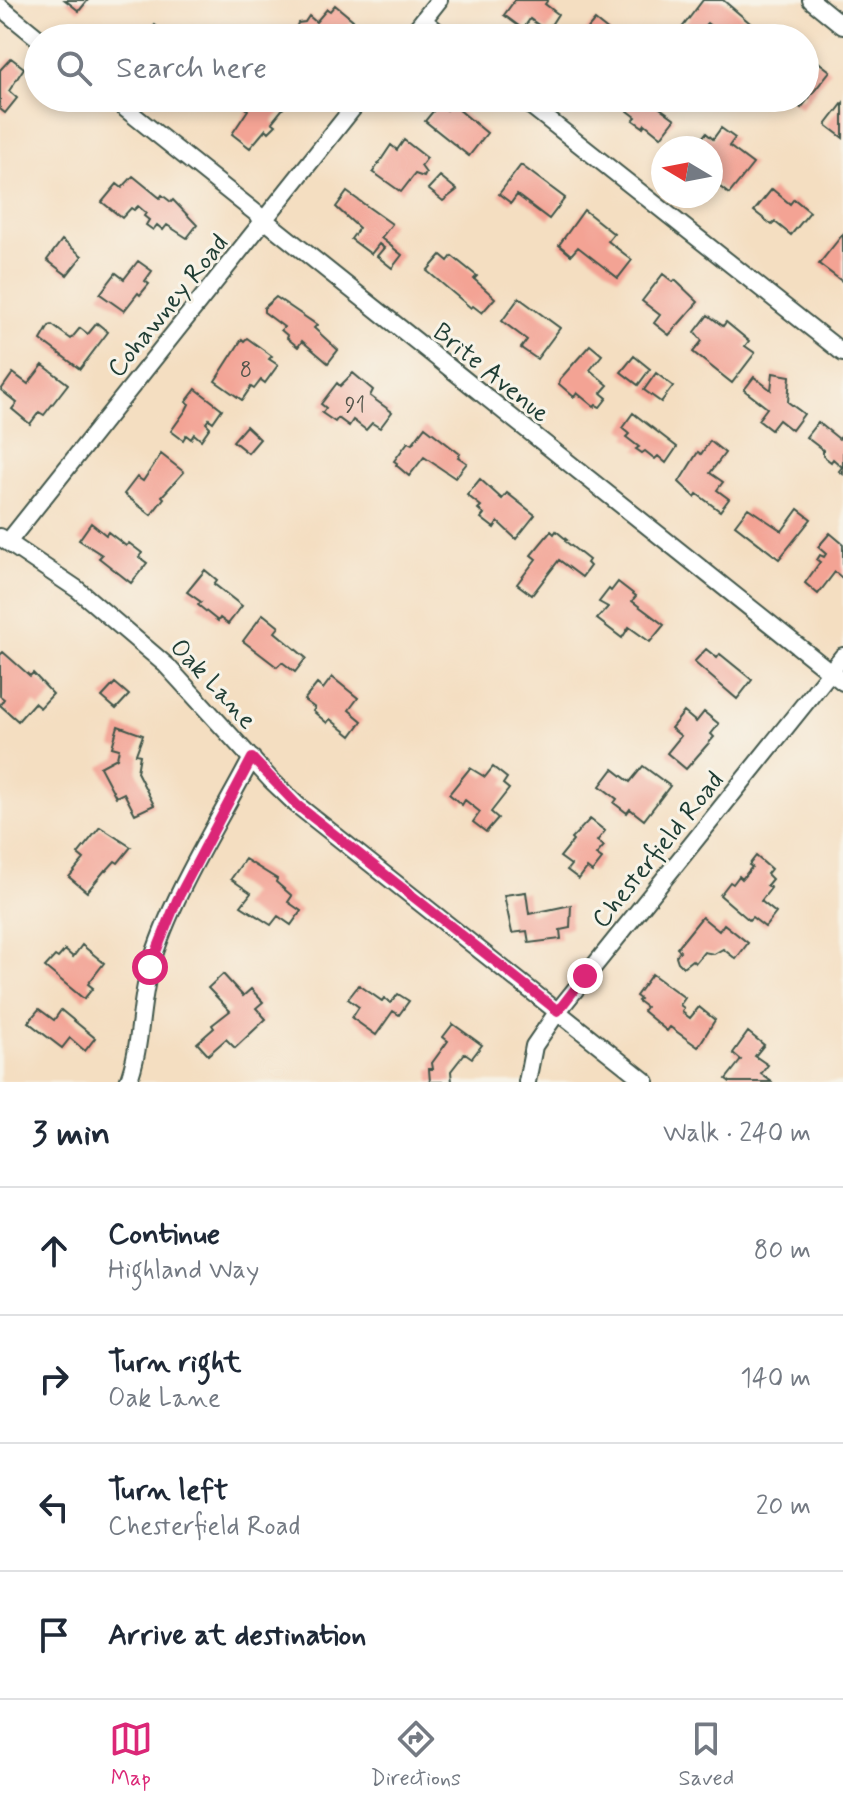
<!DOCTYPE html>
<meta charset="utf-8">
<style>
:root{--surface:#fff;--page:#f2f2f3;--text:#1f2937;--muted:#747a83;--line:#e0e1e3;--accent:#db2777}
body{margin:0;font-family:Mynerve,sans-serif;background:var(--page);color:var(--text)}
.compass{position:absolute;left:651px;top:136px;width:72px;height:72px;border-radius:50%;background:var(--surface);box-shadow:0 4px 12px #0003;rotate:280deg}
.stop{position:absolute;width:24px;height:24px;margin:-18px;border:6px solid #db2777;border-radius:50%;background:#fff}
.stop.end{background:#db2777;border-color:#fff;box-shadow:0 2px 8px #0008}
.list{margin:0;padding:0;list-style:none}
h2{display:flex;justify-content:space-between;align-items:center;height:104px;margin:0;padding:0 32px;font-size:34px}
h2 small{font-size:26px;font-weight:400;color:var(--muted)}
.list li{display:grid;grid-template-columns:52px 1fr auto;gap:24px;align-items:center;box-sizing:border-box;height:128px;padding:0 32px;border-top:2px solid var(--line)}
.list b{display:block;font-size:30px;white-space:nowrap}
.list p{margin:0;font-size:26px;white-space:nowrap;color:var(--muted)}
.list em{font-size:26px;font-style:normal;color:var(--muted)}
.icon{flex:none;width:44px;height:44px;fill:none;stroke:currentColor;stroke-width:2;stroke-linecap:round;stroke-linejoin:round}
.map{position:relative;flex:none;width:843px;height:1082px;overflow:hidden}
.search{position:absolute;background:var(--surface);box-shadow:0 4px 12px #0003;left:24px;right:24px;top:24px;height:88px;display:flex;align-items:center;gap:20px;box-sizing:border-box;padding:0 28px;border-radius:44px;color:var(--muted);font-size:30px}
.sheet{height:616px;background:var(--surface)}
nav{display:flex;justify-content:space-around;align-items:center;box-sizing:border-box;height:112px;border-top:2px solid var(--line);background:var(--surface);font-size:22px;color:var(--muted)}
nav a{display:grid;justify-items:center;gap:4px}
nav .on{color:var(--accent)}
.map>svg:first-child{display:block}
.building{fill:#f3a394}
.lines{fill:none;stroke-linecap:round;stroke-linejoin:round}
.street-casing{stroke:#3f5549;stroke-width:20}
.street{stroke:#fff;stroke-width:16}
.route{stroke:#db2777;stroke-width:10}
.labels{text-anchor:middle;stroke-width:6;stroke-linejoin:round;paint-order:stroke}
.number-label{font-size:22px;fill:#54564c}
.street-label{font-size:26px;fill:#1f3d34;stroke:#f7f3e8}
</style>
<div class="map">
<svg width="843" height="1082" viewBox="0 0 843 1082">
<rect width="100%" height="100%" fill="#f7f3e8"/>
<filter id="ink" filterUnits="userSpaceOnUse"><feTurbulence type="fractalNoise" baseFrequency=".0125" numOctaves="2"/><feDisplacementMap in="SourceGraphic" scale="16" xChannelSelector="R" yChannelSelector="G"/><feConvolveMatrix kernelMatrix="1 2 1 2 8 2 1 2 1" color-interpolation-filters="sRGB"/></filter>
<filter id="wash" filterUnits="userSpaceOnUse"><feTurbulence type="fractalNoise" baseFrequency=".006" numOctaves="4" result="noise"/><feDisplacementMap in="SourceGraphic" scale="32" xChannelSelector="R" yChannelSelector="G"/><feGaussianBlur stdDeviation="1.8" result="paint"/><feColorMatrix in="noise" values="0 0 0 0 0 0 0 0 0 0 0 0 0 0 0 0 0 1.4 0 .05"/><feComposite in="paint" operator="in"/></filter>
<g filter="url(#wash)">
<rect width="100%" height="100%" fill="#f4dec1"/>
<g id="blocks">
<!-- building -->
<path class="building" d="M65 0H88L79 11Z
M515 0H548L545 4 558 14 547 31 530 19 523 29 504 15Z
M703 0H723L750 23 739 38H726L707 23 693 38 681 29Z
M335 5 353 20 338 38H299L294 34 298 23 305 22 309 16 316 22 327 9 330 11Z
M595 20 610 32 605 38H580Z
M155 25 171 38H144Z
M11 58 24 68 9 91 17 98 5 113 0 109V70Z
M805 60 813 67 817 61 830 71 801 108 789 98H805Z
M249 98H284L289 101 272 122 276 125 269 132 266 129 250 148 232 134 248 110 243 105Z
M624 98H668L660 108 675 119 661 137 645 124 643 127 633 120 636 117 619 104Z
M843 103V138L826 125Z
M439 104 447 110 452 104 487 133 469 156 425 121Z
M721 128 735 138 729 146 753 164 729 194 711 180V148H694L706 133 713 139Z
M404 140 427 158 421 166 426 173 424 177 415 174 401 192 373 172 391 145 397 150Z
M521 165 565 198 549 219 517 195 511 203 499 194Z
M133 176 160 198 162 195 171 202 173 200 197 225 187 238 167 225 163 230 157 225 153 230 146 225 149 220 144 216 146 213 138 206 134 210 131 208 122 218 102 202 117 184 122 188Z
M440 176 457 190 443 201 428 189Z
M772 189 790 204 794 199 810 212 791 235 775 222 772 225 754 211Z
M347 192 392 224 381 238 402 255 392 268 377 256 384 248 379 244 371 254 351 239 359 228 336 207Z
M584 210 614 234 608 241 632 260 618 278 578 247 571 255 559 245Z
M843 234V282L819 264Z
M62 240 82 256 67 275 47 260Z
M441 255 448 261 452 256 477 276 474 279 495 298 482 313 473 306 471 308 427 271Z
M138 261 152 271 145 281 149 284 140 295 138 293 124 311 100 294 116 273 124 279Z
M663 274 673 282 675 280 698 302 669 335 654 323 660 315 642 301Z
M276 297 317 325 314 328 338 350 328 363 302 341 298 347 287 338 288 336 281 330 284 327 264 312V308Z
M519 298 560 328 537 359 521 348 527 340 502 321Z
M708 315 723 326 726 322 749 341 745 346 755 353 732 383 693 352 702 341 695 332Z
M97 323 108 332 80 369 41 340 49 326 52 325 71 339 80 328 88 334Z
M247 338 272 356 269 359 278 365 265 383 261 380 254 389 251 387 242 400 215 381 242 339 244 341Z
M590 345 602 355 590 370 608 385 601 393 607 398 600 407 596 405 594 407 577 393 574 397 559 384 560 379Z
M634 356 650 369 638 385 621 372Z
M43 365 68 384 44 415 39 412 30 424 12 409 17 403 1 390 13 373 28 384Z
M353 373 373 390 370 396 392 412 380 428 372 423 366 430 353 420 349 426 338 418 335 422 322 413 326 408 321 404 337 383 340 386Z
M656 373 673 386 661 402 644 390Z
M773 373 790 376 788 402 804 414 792 430 779 420 771 430 758 420 767 408 744 390 754 377 771 390Z
M196 389 222 409 213 422 209 419 206 423 210 427 201 440 194 434 191 439 186 435 183 440 171 431 186 410 189 404 186 402Z
M633 413 677 447 666 463 658 456 655 459 645 451 642 453 636 449 639 447 626 437 629 434 622 428Z
M818 422 839 439 843 435V474L839 471 842 467 833 459 831 462 823 456V450L806 437Z
M246 426 260 439 248 453 233 441Z
M425 427 460 454 458 457 467 463 455 478 424 457 409 476 396 465 397 463 394 461 408 442 412 444Z
M710 441 725 453 710 473 723 482 717 490 729 499 720 511 697 494 695 497 679 482 698 452 701 454Z
M161 454 184 472 162 496 164 498 151 515 124 494 137 477 143 481Z
M480 479 502 499 507 493 535 515 516 539 498 522 494 528 481 518 484 514 478 509 481 506 467 495Z
M748 508 782 531 798 509 811 519 779 559 735 525Z
M91 523 106 535 108 532 126 546 129 543 142 553 139 557 147 563 131 583 99 558 102 555 79 540Z
M551 531 554 534 556 531 567 540 565 541 589 560 587 563 590 566 582 577 559 560 532 595 517 584 536 559 531 555Z
M830 533 843 544V576L842 578 835 572 818 594 805 583 820 562 817 560 820 555 824 557 826 554 818 547Z
M205 570 217 580 214 584 242 606 228 624 220 618 218 621 198 605 201 602 187 592Z
M618 582 636 596 632 601 664 625 650 642 629 627 622 638 597 619 608 607 599 602 609 589 611 591Z
M263 614 279 627 275 632 306 658 295 672 282 662 277 667 243 641Z
M706 649 717 658 720 654 752 680 737 699 694 662Z
M3 652 30 676 33 673 53 694 40 708 34 703 18 721 0 705 4 699 0 696V655Z
M332 677 358 698 349 710 362 721 351 736 330 719 327 723 313 711 315 708 304 700 317 684 323 689Z
M115 683 129 695 116 709 102 697Z
M684 712 696 722 704 712 719 724 711 734 714 737 686 769 667 753 681 736 671 728Z
M118 726 143 735 136 754 140 755 137 772 154 805 135 814 124 793 116 797 100 767 117 758 119 749 112 747Z
M643 766 670 786 644 820 630 809 627 813 614 803 617 799 600 786 613 769 630 782Z
M493 767 507 778 503 784 509 789 491 812 498 818 486 832 473 822 480 812 465 800 462 805 449 794 470 768 485 777Z
M590 819 605 831 597 841 604 846 596 855 602 859 592 872 587 868 579 879 567 870 571 865 560 857 573 841 571 839Z
M100 827 131 847 118 863 115 861 106 871 105 870 87 892 69 877 84 859 78 854Z
M756 856 771 869 767 874 772 879 767 885 771 888 761 901 776 913 765 927 752 917 749 920 720 895 730 882 733 884 739 876 742 879 752 867 749 865Z
M245 859 277 879 276 882 292 896 288 902 301 911 291 925 278 916 271 925 241 906 251 893 231 879Z
M526 892 529 914 571 905 570 928 560 930 561 939 529 943 527 931 512 933 504 895Z
M702 917 719 931 724 924 748 943 736 959 723 949 714 954 704 952 695 963 692 960 683 967 678 962 676 956 680 951 677 948Z
M82 945 104 963 88 984 93 988 84 999 45 967 55 956 58 958 65 950 73 957Z
M223 974 243 996 251 989 263 1002 256 1008 266 1019 235 1048 226 1039 208 1055 197 1043 214 1028 212 1025 230 1011 208 988Z
M652 974 685 998 680 1005 684 1008 682 1012 690 1018 699 1007 715 1020 698 1047 670 1027 667 1031 643 1011 646 1007 638 1001 640 999 636 996Z
M359 985 382 1001 384 998 391 1003 398 994 409 1001 399 1015 393 1011 376 1035 352 1018 359 1007 348 999Z
M39 1009 54 1020 61 1010 95 1038 85 1051 70 1038 62 1048 28 1022Z
M453 1024 482 1045 472 1058 465 1053 451 1071 452 1082H430L429 1069H433L432 1063 448 1041 443 1037Z
M748 1032 764 1045 755 1056 768 1065 761 1074 772 1082H730L726 1079 741 1060 733 1053Z"/>
</g>
</g>
<g filter="url(#ink)">
<use href="#blocks" fill-opacity="0" stroke="#3f5549" stroke-width="2"/>
<g class="lines">
<defs>
<path id="street" d="M811 0 843 26
M0 7 38 38
M423 20 445 38
M409 38 439 0
M112 98 843 682
M521 98 843 353
M0 537 77 589 166 665 271 780 297 805 646 1082
M8 542 361 98
M128 1082C142 1046 139 1005 150 968 170 898 218 823 252 758
M527 1082 534 1046 558 1011 843 656"/>
</defs>
<!-- street casing -->
<use href="#street" class="street-casing"/>
<!-- street -->
<use href="#street" class="street"/>
</g>
</g>
<g class="lines" filter="url(#ink)">
<!-- route -->
<path class="route" d="M150 967 177 900 252 758 297 805 558 1011 585 976"/>
</g>
<g class="labels">
<!-- number labels -->
<g class="number-label">
<text x="246" y="377">8</text>
<text x="355" y="412">91</text>
</g>
<!-- street labels -->
<g class="street-label">
<text transform="translate(167 305) rotate(-51)" y="9">Cohawney Road</text>
<text transform="translate(492 372) rotate(39)" y="9">Brite Avenue</text>
<text transform="translate(214 683) rotate(47)" y="9">Oak Lane</text>
<text transform="translate(657 849) rotate(-51)" y="9">Chesterfield Road</text>
</g>
</g>
</svg>
<svg class="compass" viewBox="-18 -18 36 36"><path d="M0-13l5 13h-10z" fill="#e53935"/><path d="M0 13l5-13h-10z" fill="#747a83"/></svg>
<div class="stop" style="left:150px;top:967px"></div>
<div class="stop end" style="left:585px;top:976px"></div>
<div class="search"><svg class="icon" aria-label="search" viewBox="0 0 24 24"><circle cx="10" cy="10" r="6"/><path d="M15 15l6 6"/></svg>Search here</div>
</div>
<section class="sheet">
<h2>3 min<small>Walk · 240 m</small></h2>
<ul class="list">
<li><svg class="icon" aria-label="ahead" viewBox="0 0 24 24"><path d="M12 20V5M6 11l6-6 6 6"/></svg><div><b>Continue</b><p>Highland Way</p></div><em>80 m</em></li>
<li><svg class="icon" aria-label="right" viewBox="0 0 24 24"><path d="M7 20v-9h11M14 6l5 5-5 5"/></svg><div><b>Turn right</b><p>Oak Lane</p></div><em>140 m</em></li>
<li><svg class="icon" aria-label="left" viewBox="0 0 24 24"><path d="M17 20v-9H6M10 6l-5 5 5 5"/></svg><div><b>Turn left</b><p>Chesterfield Road</p></div><em>20 m</em></li>
<li><svg class="icon" aria-label="arrive" viewBox="0 0 24 24"><path d="M6 21V4h12l-3 4 3 4H6"/></svg><div><b>Arrive at destination</b></div></li>
</ul>
</section>
<nav>
<a class="on"><svg class="icon" aria-label="map" viewBox="0 0 24 24"><path d="M3 6l6-2 6 2 6-2v14l-6 2-6-2-6 2zM9 4v14M15 6v14"/></svg>Map</a>
<a><svg class="icon" aria-label="directions" viewBox="0 0 24 24"><path d="M12 3l9 9-9 9-9-9zM9 14v-3h6M13 9l2 2-2 2"/></svg>Directions</a>
<a><svg class="icon" aria-label="saved" viewBox="0 0 24 24"><path d="M7 4h10v16l-5-4-5 4z"/></svg>Saved</a>
</nav>
